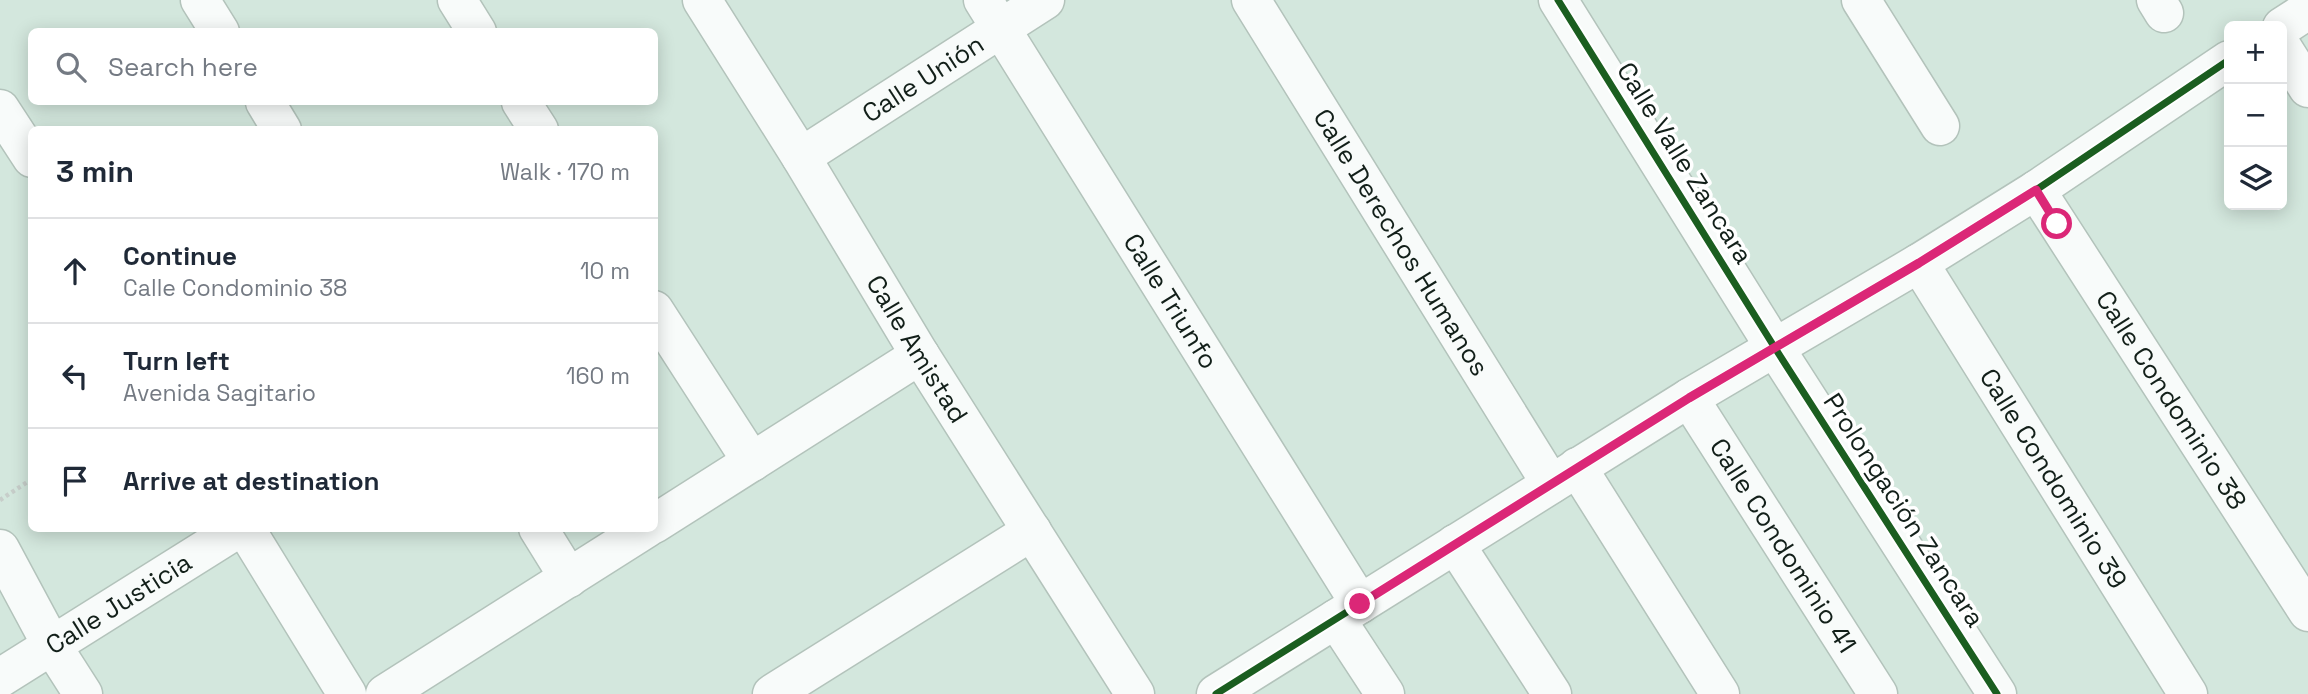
<!DOCTYPE html>
<meta charset="utf-8">
<style>
:root{--surface:#fff;--page:#f6f6f7;--text:#1f2937;--muted:#747a83;--line:#e0e1e3}
body{margin:0;font-family:"Space Grotesk",sans-serif;background:var(--page);color:var(--text)}
.controls{position:absolute;right:21px;top:21px;display:grid;overflow:hidden;border-radius:10px;box-shadow:0 4px 18px #0003}
.controls button{width:63px;height:63px;display:grid;place-items:center;padding:0;border:0;border-bottom:2px solid var(--line);background:var(--surface);color:var(--text);font:35px sans-serif}
.stop{position:absolute;width:21px;height:21px;margin:-16px;border:5px solid #db2777;border-radius:50%;background:#fff}
.stop.end{background:#db2777;border-color:#fff;box-shadow:0 2px 7px #0008}
.list{margin:0;padding:0;list-style:none}
h2{display:flex;justify-content:space-between;align-items:center;height:91px;margin:0;padding:0 28px;font-size:30px}
h2 small{font-size:23px;font-weight:400;color:var(--muted)}
.list li{display:grid;grid-template-columns:46px 1fr auto;gap:21px;align-items:center;box-sizing:border-box;height:105px;padding:0 28px;border-top:2px solid var(--line)}
.list b{display:block;font-size:26px;white-space:nowrap}
.list p{margin:0;font-size:23px;white-space:nowrap;color:var(--muted)}
.list em{font-size:23px;font-style:normal;color:var(--muted)}
.icon{flex:none;width:38px;height:38px;fill:none;stroke:currentColor;stroke-width:2;stroke-linecap:round;stroke-linejoin:round}
.map{position:relative;flex:none;width:2308px;height:694px;overflow:hidden}
.search{position:absolute;background:var(--surface);box-shadow:0 4px 18px #0003;left:28px;top:28px;width:630px;height:77px;display:flex;align-items:center;gap:18px;box-sizing:border-box;padding:0 24px;border-radius:10px;color:var(--muted);font-size:26px}
.panel{position:absolute;background:var(--surface);box-shadow:0 4px 18px #0003;left:28px;top:126px;width:630px;height:406px;border-radius:10px}
.map>svg:first-child{display:block}
.lines{fill:none;stroke-linecap:round;stroke-linejoin:round}
.minor-casing{stroke:#b3c3bb;stroke-width:41}
.path{stroke:#c7ceca;stroke-width:4.5;stroke-dasharray:3.5 3.5;stroke-linecap:butt}
.minor{stroke:#f8fbfa;stroke-width:38}
.cycleway-casing{stroke:#fff;stroke-width:11}
.cycleway{stroke:#1b5e20;stroke-width:7}
.route{stroke:#db2777;stroke-width:9}
.labels{text-anchor:middle;stroke-width:7;stroke-linejoin:round;paint-order:stroke}
.street-label{font-size:26px;fill:#121f19;stroke:#fff}
</style>
<div class="map">
<svg width="2308" height="694" viewBox="0 0 2308 694">
<rect width="100%" height="100%" fill="#d3e7dd"/>
<g class="lines">
<defs>
<g id="minor">
<path d="M200 0 220 32"/>
<path d="M457 0 477 32"/>
<path id="s1" d="M702 0 801 157 920 355 1135 694"/>
<path id="s2" d="M983 0 1360 604"/>
<path id="s3" d="M1251 0 1551 484"/>
<path d="M1558 0 1775 348 1997 694"/>
<path d="M1861 0 1940 126"/>
<path d="M2156 0 2164 13"/>
<path d="M2282 27 2308 10"/>
<path d="M2282 47 2308 88"/>
<path d="M265 102 282 130"/>
<path d="M521 102 539 130"/>
<path d="M0 109 32 158"/>
<path id="s4" d="M801 157 1045 0"/>
<path id="s5" d="M2036 190 2308 612"/>
<path id="s6" d="M1919 263 2188 694"/>
<path d="M654 310 752 462"/>
<path id="s7" d="M1689 398 1878 694"/>
<path d="M1577 467 1720 694"/>
<path d="M654 524 920 355"/>
<path d="M245 528 347 694"/>
<path d="M538 528 569 578"/>
<path d="M1455 544 1552 694"/>
<path d="M0 549 51 644 83 694"/>
<path d="M1336 619 1385 694"/>
<path id="s8" d="M0 678 239 528"/>
<path d="M385 694 647 528"/>
<path d="M772 694 1032 531"/>
<path d="M1216 694 1689 398 1919 263 2036 190 2229 60"/>
</g>
</defs>
<!-- minor casing -->
<use href="#minor" class="minor-casing"/>
<!-- path -->
<path class="path" d="M0 500 32 479"/>
<!-- minor -->
<use href="#minor" class="minor"/>
<defs>
<path id="cycleway" d="M1558 0 1775 348 1997 694
M1216 694 1689 398 1919 263 2036 190 2229 60"/>
</defs>
<!-- cycleway casing -->
<use href="#cycleway" class="cycleway-casing"/>
<!-- cycleway -->
<use href="#cycleway" class="cycleway"/>
</g>
<g class="lines">
<!-- route -->
<path class="route" d="M1360 604 1689 398 1919 263 2036 190 2057 224"/>
</g>
<g class="labels">
<!-- street labels -->
<g class="street-label">
<text dy="9" stroke="none"><textPath href="#s4" startOffset="145">Calle Unión</textPath></text>
<text transform="translate(1685 163) rotate(58)" y="9">Calle Valle Zancara</text>
<text dy="9" stroke="none"><textPath href="#s3" startOffset="285">Calle Derechos Humanos</textPath></text>
<text dy="9" stroke="none"><textPath href="#s2" startOffset="355">Calle Triunfo</textPath></text>
<text dy="9" stroke="none"><textPath href="#s1" startOffset="410">Calle Amistad</textPath></text>
<text dy="9" stroke="none"><textPath href="#s5" startOffset="250">Calle Condominio 38</textPath></text>
<text dy="9" stroke="none"><textPath href="#s6" startOffset="254">Calle Condominio 39</textPath></text>
<text transform="translate(1904 510) rotate(57)" y="9">Prolongación Zancara</text>
<text dy="9" stroke="none"><textPath href="#s7" startOffset="175">Calle Condominio 41</textPath></text>
<text dy="9" stroke="none"><textPath href="#s8" startOffset="140">Calle Justicia</textPath></text>
</g>
</g>
</svg>
<div class="controls">
<button>+</button>
<button>−</button>
<button><svg class="icon" aria-label="layers" viewBox="0 0 24 24"><path d="M12 4l9 5-9 5-9-5zM3 14l9 5 9-5"/></svg></button>
</div>
<div class="stop" style="left:2057px;top:224px"></div>
<div class="stop end" style="left:1360px;top:604px"></div>
<div class="search"><svg class="icon" aria-label="search" viewBox="0 0 24 24"><circle cx="10" cy="10" r="6"/><path d="M15 15l6 6"/></svg>Search here</div>
<section class="panel">
<h2>3 min<small>Walk · 170 m</small></h2>
<ul class="list">
<li><svg class="icon" aria-label="ahead" viewBox="0 0 24 24"><path d="M12 20V5M6 11l6-6 6 6"/></svg><div><b>Continue</b><p>Calle Condominio 38</p></div><em>10 m</em></li>
<li><svg class="icon" aria-label="left" viewBox="0 0 24 24"><path d="M17 20v-9H6M10 6l-5 5 5 5"/></svg><div><b>Turn left</b><p>Avenida Sagitario</p></div><em>160 m</em></li>
<li><svg class="icon" aria-label="arrive" viewBox="0 0 24 24"><path d="M6 21V4h12l-3 4 3 4H6"/></svg><div><b>Arrive at destination</b></div></li>
</ul>
</section>
</div>
